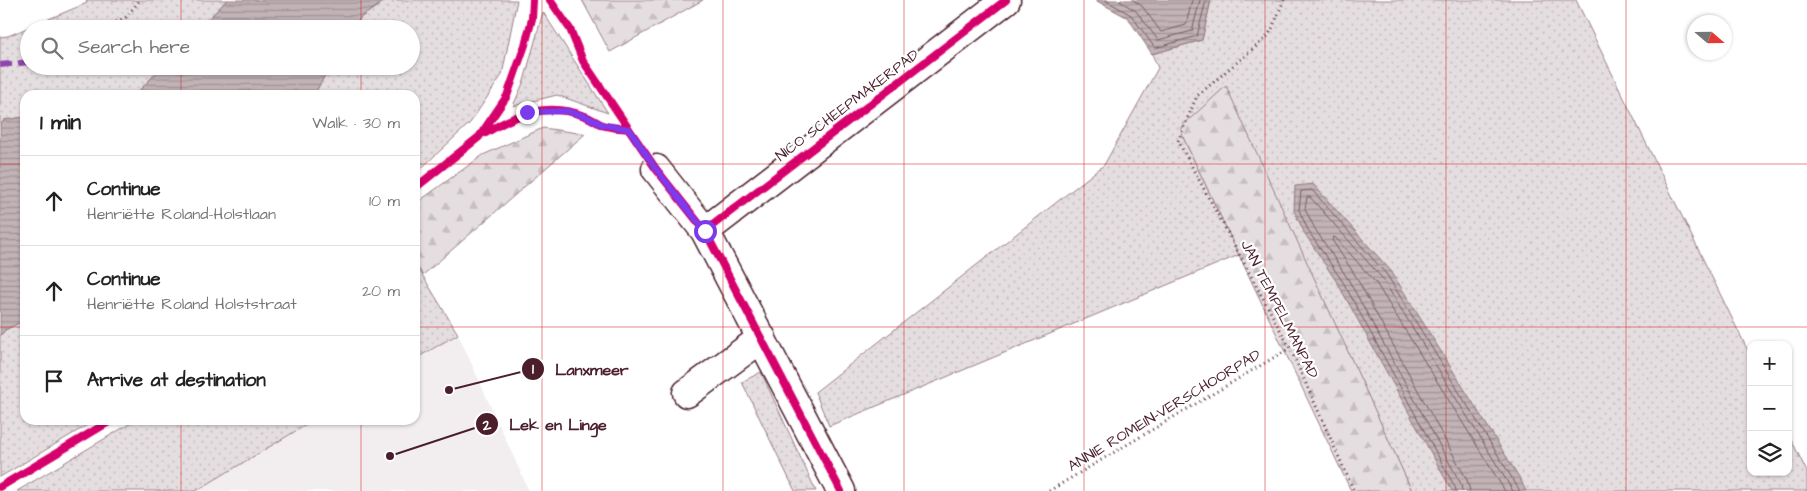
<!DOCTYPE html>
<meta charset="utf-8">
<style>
:root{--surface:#fff;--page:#f6f6f6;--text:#222;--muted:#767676;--line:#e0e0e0}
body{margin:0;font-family:"Architects Daughter",sans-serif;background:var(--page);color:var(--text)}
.controls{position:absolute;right:15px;bottom:15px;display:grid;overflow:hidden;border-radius:10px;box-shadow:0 1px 4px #0004}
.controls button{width:45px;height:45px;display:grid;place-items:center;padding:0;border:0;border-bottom:1px solid var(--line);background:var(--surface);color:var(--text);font:25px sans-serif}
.compass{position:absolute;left:1687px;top:15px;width:45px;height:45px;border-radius:50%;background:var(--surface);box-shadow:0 1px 4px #0004;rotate:110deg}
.stop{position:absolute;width:15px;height:15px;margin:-11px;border:4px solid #7c3aed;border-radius:50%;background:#fff}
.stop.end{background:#7c3aed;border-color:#fff;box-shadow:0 1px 5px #0008}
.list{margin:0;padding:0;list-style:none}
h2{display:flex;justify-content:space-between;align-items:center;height:65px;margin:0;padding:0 20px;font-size:21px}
h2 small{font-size:16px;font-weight:400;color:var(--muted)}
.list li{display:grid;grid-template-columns:32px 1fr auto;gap:15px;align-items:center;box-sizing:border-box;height:90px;padding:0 20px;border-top:1px solid var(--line)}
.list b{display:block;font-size:19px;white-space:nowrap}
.list p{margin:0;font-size:16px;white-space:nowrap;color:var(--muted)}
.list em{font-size:16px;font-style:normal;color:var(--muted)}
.icon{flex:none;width:28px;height:28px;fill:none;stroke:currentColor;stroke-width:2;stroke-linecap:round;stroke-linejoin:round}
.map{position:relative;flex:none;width:1807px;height:491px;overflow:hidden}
.search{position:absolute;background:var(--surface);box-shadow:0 1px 4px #0004;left:20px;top:20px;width:400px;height:55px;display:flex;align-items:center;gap:12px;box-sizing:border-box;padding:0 18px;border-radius:28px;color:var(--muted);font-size:19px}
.panel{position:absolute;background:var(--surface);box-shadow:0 1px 4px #0004;left:20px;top:90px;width:400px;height:335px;border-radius:15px}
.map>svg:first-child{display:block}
.built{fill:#f2eeef}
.green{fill:url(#green-dots);stroke:#987e86}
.forest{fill:url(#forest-firs);stroke:#987e86}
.water{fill:url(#water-rules);stroke:#91787e}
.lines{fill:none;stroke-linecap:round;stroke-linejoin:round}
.shore{stroke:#7a5a63;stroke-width:1}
.street-casing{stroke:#4a1f2b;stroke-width:31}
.path{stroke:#4a1f2b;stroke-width:3;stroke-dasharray:1 4;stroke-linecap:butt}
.street{stroke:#fff;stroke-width:28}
.quiet{stroke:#8e44ad;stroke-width:6;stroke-dasharray:12 6;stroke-linecap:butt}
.cycleway-casing{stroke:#fff;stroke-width:11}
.cycleway{stroke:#d6006c;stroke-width:8}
.route{stroke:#7c3aed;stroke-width:6}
.grid{fill:none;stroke:#d62828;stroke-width:1;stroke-opacity:0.55}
.labels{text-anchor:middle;stroke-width:4.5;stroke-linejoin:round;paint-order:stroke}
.street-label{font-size:15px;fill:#4a1f2b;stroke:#fff}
.leader{fill:none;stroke:#4a1f2b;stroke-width:2}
.callout-dot{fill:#4a1f2b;stroke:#fff;stroke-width:2}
.mark-label{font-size:15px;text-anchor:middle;font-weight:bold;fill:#fff}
.callout-label{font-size:16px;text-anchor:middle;font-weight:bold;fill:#4a1f2b;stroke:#fff;stroke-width:4.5;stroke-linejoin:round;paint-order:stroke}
</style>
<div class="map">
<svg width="1807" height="491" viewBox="0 0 1807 491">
<defs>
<pattern id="green-dots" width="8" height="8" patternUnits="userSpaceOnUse" patternTransform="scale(1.25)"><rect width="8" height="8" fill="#e5dee0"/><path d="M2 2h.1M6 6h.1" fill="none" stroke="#c6bec0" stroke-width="1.8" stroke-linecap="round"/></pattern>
<pattern id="forest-firs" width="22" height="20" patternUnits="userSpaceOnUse" patternTransform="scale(1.25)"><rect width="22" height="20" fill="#e5dee0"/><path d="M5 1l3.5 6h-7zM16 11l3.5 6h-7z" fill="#c6bec0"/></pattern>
<pattern id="water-rules" width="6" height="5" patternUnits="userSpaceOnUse" patternTransform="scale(1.25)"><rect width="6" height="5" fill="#c1b3b6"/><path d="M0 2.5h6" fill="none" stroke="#9f9194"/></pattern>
</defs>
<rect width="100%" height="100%" fill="#fff"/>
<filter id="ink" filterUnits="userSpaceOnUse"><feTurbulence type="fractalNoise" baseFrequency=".02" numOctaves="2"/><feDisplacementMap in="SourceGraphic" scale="10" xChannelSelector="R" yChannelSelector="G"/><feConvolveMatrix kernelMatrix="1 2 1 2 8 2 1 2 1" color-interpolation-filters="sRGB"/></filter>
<g filter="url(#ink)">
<!-- built -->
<path class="built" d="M458 334 529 491H196L314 420H415V359Z"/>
<!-- green -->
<path class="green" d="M86 0H227L199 29H29V66H163L135 95H25V117L5 120 0 126V37L8 36 87 3Z
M386 0H517L502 75 470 123 415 174V95H314L330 66H411V29H354L360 18Z
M1211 0H1576L1751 357V472H1788V433L1807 472V491H1412L1225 87 1181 128 1182 135 1239 255 829 426 815 392 1104 165 1158 68 1152 54 1202 40Z
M543 12 608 113 557 95 513 106 524 81Z
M415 263 458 334 415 359Z
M25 320V420H96L0 477V336L5 330Z
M761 372 816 491H795L742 382Z
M136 420H314L196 491H17Z"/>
<!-- forest -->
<path class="forest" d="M582 0H703L610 52Z
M1226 86 1412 491H1351L1182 135 1181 127Z
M543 128 585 134 423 275 415 264V204L483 155Z"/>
<!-- water -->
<path class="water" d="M227 0H386L360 18 354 29H199Z
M1095 0H1211L1202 40 1152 54 1128 18Z
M163 66H330L314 95H135Z
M25 117V320L5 330 0 336V126L4 120Z
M1313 184 1391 271 1519 477 1526 491H1452L1338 284 1305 234 1294 211 1295 186Z"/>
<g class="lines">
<!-- shore -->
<path class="shore" d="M1105 0 1131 15 1155 48 1197 36 1206 0
M1118 0 1136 11 1158 40 1192 31 1200 0
M1133 0 1142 6 1161 32 1186 25 1192 0
M1456 491 1455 487 1343 282 1309 232 1299 210 1301 191 1312 190 1387 275 1520 491
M1462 491 1461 484 1348 279 1315 229 1305 209 1307 197H1310L1382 278 1513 491
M1470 491 1467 480 1355 275 1332 240 1333 237 1336 238 1376 283 1505 491"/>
<defs>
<path id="street" d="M656 169 705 231 841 491
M705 231 1006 0
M687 393 762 338"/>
</defs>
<!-- street casing -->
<use href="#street" class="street-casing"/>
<!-- path -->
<path class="path" d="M1284 0 1272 29 1266 38 1197 96 1178 141 1290 348 1354 491
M103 29 126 17 140 0
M1049 491 1290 348"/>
<!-- street -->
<use href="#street" class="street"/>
<!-- quiet -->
<path class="quiet" d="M0 65 29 62"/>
<defs>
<path id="cycleway" d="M550 0 570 29 583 61 656 169 705 231 841 491
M486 133C517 113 548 102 585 116 591 118 596 122 602 125 610 128 621 128 629 129
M415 188 479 137 507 96 525 45 532 19 533 0
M705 231 1006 0
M0 487 112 420"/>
</defs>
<!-- cycleway casing -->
<use href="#cycleway" class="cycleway-casing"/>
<!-- cycleway -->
<use href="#cycleway" class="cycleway"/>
</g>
</g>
<g class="lines" filter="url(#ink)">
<!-- route -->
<path class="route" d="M527 112 567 111 585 116 603 125 629 129 656 169 705 231"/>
</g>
<!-- grid -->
<path class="grid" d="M181 0V29M361 0V29M542 0V491M723 0V491M904 0V491M1084 0V491M1265 0V491M1446 0V491M1626 0V491M181 66V95M361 66V95M0 164H25M415 164H1807M0 327H25M415 327H1807M181 420V491M361 420V491"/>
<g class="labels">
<!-- street labels -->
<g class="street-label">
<text transform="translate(847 105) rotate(-37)" y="5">NICO SCHEEPMAKERPAD</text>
<text transform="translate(1280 309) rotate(63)" y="5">JAN TEMPELMANPAD</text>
<text transform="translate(1164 410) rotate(-31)" y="5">ANNIE ROMEIN-VERSCHOORPAD</text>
</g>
</g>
<!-- callouts -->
<path class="leader" d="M449 390L533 369M390 456L487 424"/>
<g class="callout-dot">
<circle cx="449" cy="390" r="5"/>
<circle cx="390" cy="456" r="5"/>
<circle cx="533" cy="369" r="12"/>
<circle cx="487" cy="424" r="12"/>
</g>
<g class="mark-label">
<text x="533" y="374">1</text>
<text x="487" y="430">2</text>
</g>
<g class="callout-label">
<text x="592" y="375">Lanxmeer</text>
<text x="558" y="430">Lek en Linge</text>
</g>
</svg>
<div class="controls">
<button>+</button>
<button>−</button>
<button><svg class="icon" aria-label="layers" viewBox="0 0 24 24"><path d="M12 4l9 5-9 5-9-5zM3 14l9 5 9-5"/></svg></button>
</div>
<svg class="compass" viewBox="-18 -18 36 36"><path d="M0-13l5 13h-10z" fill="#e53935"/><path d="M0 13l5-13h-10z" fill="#767676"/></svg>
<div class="stop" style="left:705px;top:231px"></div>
<div class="stop end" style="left:527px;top:112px"></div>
<div class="search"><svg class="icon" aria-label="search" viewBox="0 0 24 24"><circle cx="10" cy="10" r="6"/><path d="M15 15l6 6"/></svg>Search here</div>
<section class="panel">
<h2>1 min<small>Walk · 30 m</small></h2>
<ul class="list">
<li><svg class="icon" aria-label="ahead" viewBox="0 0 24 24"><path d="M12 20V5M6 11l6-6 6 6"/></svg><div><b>Continue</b><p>Henriëtte Roland-Holstlaan</p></div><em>10 m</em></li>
<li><svg class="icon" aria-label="ahead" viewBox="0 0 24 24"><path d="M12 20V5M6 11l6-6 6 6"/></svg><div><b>Continue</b><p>Henriëtte Roland Holststraat</p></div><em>20 m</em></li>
<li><svg class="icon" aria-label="arrive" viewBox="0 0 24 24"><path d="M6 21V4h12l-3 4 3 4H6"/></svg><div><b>Arrive at destination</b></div></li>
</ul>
</section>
</div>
